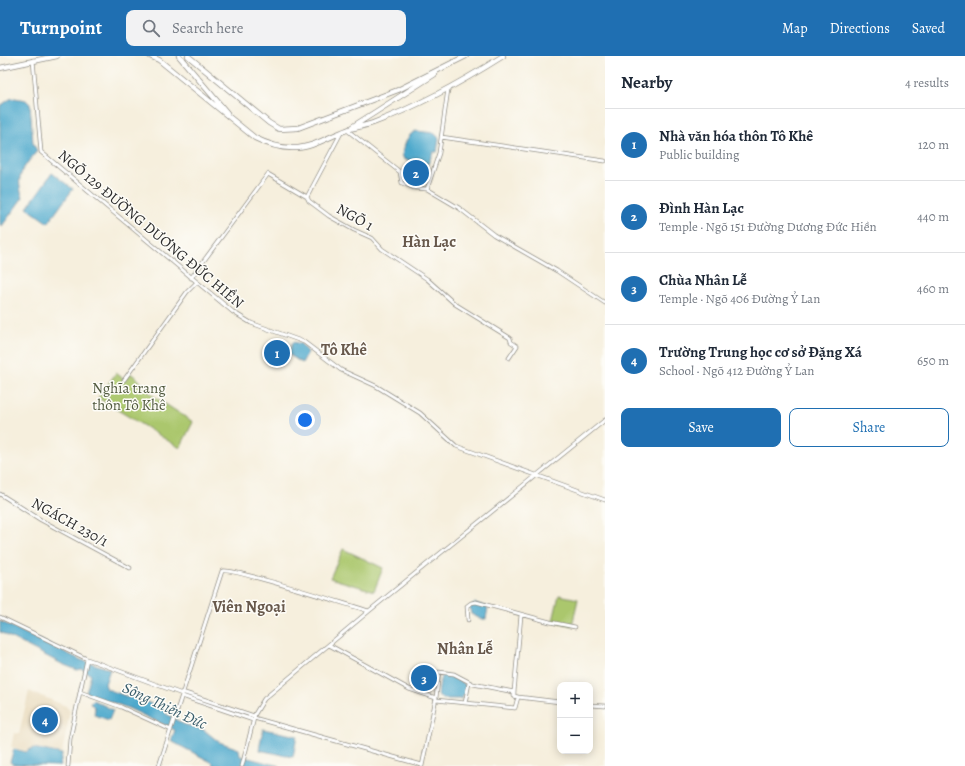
<!DOCTYPE html>
<meta charset="utf-8">
<style>
:root{--surface:#fff;--page:#f2f2f3;--text:#1f2937;--muted:#747a83;--line:#e0e1e3;--accent:#1f6fb2}
body{margin:0;font-family:Alegreya,serif;background:var(--page);color:var(--text)}
.controls{position:absolute;right:12px;bottom:12px;display:grid;overflow:hidden;border-radius:8px;box-shadow:0 2px 10px #0003}
.controls button{width:36px;height:36px;display:grid;place-items:center;padding:0;border:0;border-bottom:1px solid var(--line);background:var(--surface);color:var(--text);font:20px sans-serif}
.you{position:absolute;left:305px;top:364px;width:14px;height:14px;margin:-10px;border:3px solid #fff;border-radius:50%;background:#1a73e8;box-shadow:0 0 0 6px #1a73e833}
.badge{display:grid;place-items:center;width:26px;height:26px;border-radius:50%;background:var(--accent);color:#fff;font-size:13px;font-weight:700}
.pin{position:absolute;translate:-50% -50%;border:2px solid #fff;box-shadow:0 1px 4px #0006}
.list{margin:0;padding:0;list-style:none}
h2{display:flex;justify-content:space-between;align-items:center;height:52px;margin:0;padding:0 16px;font-size:17px}
h2 small{font-size:13px;font-weight:400;color:var(--muted)}
.list li{display:grid;grid-template-columns:26px 1fr auto;gap:12px;align-items:center;box-sizing:border-box;height:72px;padding:0 16px;border-top:1px solid var(--line)}
.list b{display:block;font-size:15px;white-space:nowrap}
.list p{margin:0;font-size:13px;white-space:nowrap;color:var(--muted)}
.list em{font-size:13px;font-style:normal;color:var(--muted)}
.actions{display:flex;gap:8px;padding:12px 16px}
.actions a{flex:1;padding:9px 0;border:1px solid var(--accent);border-radius:8px;text-align:center;font-size:14px;color:var(--accent)}
.actions .main{background:var(--accent);color:#fff}
.icon{flex:none;width:22px;height:22px;fill:none;stroke:currentColor;stroke-width:2;stroke-linecap:round;stroke-linejoin:round}
.map{position:relative;flex:none;width:605px;height:710px;overflow:hidden}
header{display:flex;align-items:center;gap:24px;box-sizing:border-box;height:56px;padding:0 20px;background:var(--accent);color:#fff}
header strong{font-size:19px}
nav{display:flex;gap:22px;margin-inline-start:auto;font-size:14px}
.search{width:280px;height:36px;background:var(--page);display:flex;align-items:center;gap:10px;box-sizing:border-box;padding:0 14px;border-radius:8px;color:var(--muted);font-size:15px}
main{display:flex}
aside{flex:1;background:var(--surface)}
.map>svg:first-child{display:block}
.built{fill:#e8d9ba}
.green{fill:#abc76d;stroke:#6b794c}
.water{fill:#4ea9cc;stroke:#3c6a7c}
.lines{fill:none;stroke-linecap:round;stroke-linejoin:round}
.street-casing{stroke:#908d84;stroke-width:4.5}
.secondary-casing{stroke:#908d84;stroke-width:6}
.street{stroke:#fff;stroke-width:3}
.secondary{stroke:#fff;stroke-width:4.5}
.labels{text-anchor:middle;stroke-width:3;stroke-linejoin:round;paint-order:stroke}
.street-label{font-size:15px;fill:#2b2b2b;stroke:#fdfcf7}
.park-label{font-size:15px;fill:#515a3f;stroke:#fdfcf7}
.neighbourhood-label{font-size:16px;font-weight:bold;fill:#68594c;stroke:#fdfcf7}
.water-label{font-size:16px;font-style:italic;fill:#395d6b;stroke:#fdfcf7}
</style>
<header>
<strong>Turnpoint</strong>
<div class="search"><svg class="icon" aria-label="search" viewBox="0 0 24 24"><circle cx="10" cy="10" r="6"/><path d="M15 15l6 6"/></svg>Search here</div>
<nav><a>Map</a><a>Directions</a><a>Saved</a></nav>
</header>
<main>
<div class="map">
<svg width="605" height="710" viewBox="0 0 605 710">
<rect width="100%" height="100%" fill="#fdfcf7"/>
<filter id="ink" filterUnits="userSpaceOnUse"><feTurbulence type="fractalNoise" baseFrequency=".025" numOctaves="2"/><feDisplacementMap in="SourceGraphic" scale="8" xChannelSelector="R" yChannelSelector="G"/><feConvolveMatrix kernelMatrix="1 2 1 2 8 2 1 2 1" color-interpolation-filters="sRGB"/></filter>
<filter id="wash" filterUnits="userSpaceOnUse"><feTurbulence type="fractalNoise" baseFrequency=".012" numOctaves="4" result="noise"/><feDisplacementMap in="SourceGraphic" scale="16" xChannelSelector="R" yChannelSelector="G"/><feGaussianBlur stdDeviation="0.9" result="paint"/><feColorMatrix in="noise" values="0 0 0 0 0 0 0 0 0 0 0 0 0 0 0 0 0 1.4 0 .05"/><feComposite in="paint" operator="in"/></filter>
<g filter="url(#wash)">
<rect width="100%" height="100%" fill="#f6efdd"/>
<!-- built -->
<path class="built" d="M29 635 66 650 70 655 62 697 34 692 26 695 11 691 14 677 19 678Z"/>
<!-- green -->
<path class="green" d="M116 317 125 324 130 317 137 322 153 340 193 366 180 392 98 342Z
M343 493 383 512 374 535 330 522Z
M559 539 578 543 572 570 553 565Z"/>
<!-- water -->
<path class="water" d="M15 42 26 44 30 48 33 87 37 95C24 111 14 120 23 141L2 170 0 168V50L10 43Z
M416 75 434 77 439 82 437 96H433L428 108 404 103 402 99C404 90 407 78 416 75Z
M52 117 73 133 48 167 27 152Z
M293 286 301 288 308 296 302 307 288 298Z
M475 547 488 551 486 563H481L471 558 470 551Z
M0 565 81 604 110 613 105 628 107 633 131 642 132 639 166 655 165 657 183 668 204 674 219 686 239 693 240 700 280 710H213V707L171 685 175 674 128 652 86 637 91 619 82 613 77 614 62 608 0 576Z
M443 619 451 620 465 628V638L461 643H443L438 639 440 624Z
M93 644 113 654 109 664 94 659 95 652 90 647Z
M263 673 297 680 293 701 259 694Z
M33 692 62 698 60 710 12 708 10 706 14 693 26 696Z"/>
</g>
<g filter="url(#ink)">
<g class="lines">
<defs>
<path id="street" d="M33 4 41 96 233 256 251 267 304 286 341 314 376 330 420 357 456 390 605 444
M347 74 400 116 402 127 414 132 427 133 459 152 494 179 557 215 605 247
M341 77 307 141 309 145 329 160 354 174 372 182 382 193 427 223 455 248 510 282 511 286 517 290 509 302
M441 81 605 105
M427 133 439 97 448 33
M191 222 268 118 307 141
M124 324 187 236 196 227
M0 438 41 464 130 512
M0 561 87 603 182 638
M468 564 467 550 471 547 476 546 550 566 575 571
M329 589 409 633 436 642
M80 636 121 651 171 674
M182 636 254 660
M182 640 253 664
M518 641 560 646
M436 644 515 652 518 641 514 640V636
M465 647 469 627
M590 649 605 650
M254 662 422 709
M68 710 70 683 87 603
M159 710 222 515C230 511 351 550 369 555
M242 710 255 658 264 643 369 555 605 364
M422 710 436 642 439 616 454 618 473 628 514 636 521 559"/>
<path id="secondary" d="M150 0 159 4 255 82C267 88 278 92 292 92 311 93 330 80 347 74 355 71 365 70 373 67 419 50 462 26 503 0
M179 0 227 57
M188 0 269 67 279 73 298 72 398 34 466 0
M0 12 57 0
M352 71 435 18"/>
</defs>
<!-- street casing -->
<use href="#street" class="street-casing"/>
<!-- secondary casing -->
<use href="#secondary" class="secondary-casing"/>
<!-- street -->
<use href="#street" class="street"/>
<!-- secondary -->
<use href="#secondary" class="secondary"/>
</g>
</g>
<g class="labels">
<!-- street labels -->
<g class="street-label">
<text transform="translate(355 161) rotate(29)" y="5">NGÕ 1</text>
<text transform="translate(151 173) rotate(40)" y="5">NGÕ 129 ĐƯỜNG DƯƠNG ĐỨC HIỀN</text>
<text transform="translate(70 466) rotate(29)" y="5">NGÁCH 230/1</text>
</g>
<!-- park labels -->
<g class="park-label">
<text x="129" y="337">Nghĩa trang<tspan x="129" dy="17">thôn Tô Khê</tspan></text>
</g>
<!-- neighbourhood labels -->
<g class="neighbourhood-label">
<text x="429" y="191">Hàn Lạc</text>
<text x="344" y="299">Tô Khê</text>
<text x="249" y="556">Viên Ngoại</text>
<text x="465" y="598">Nhân Lễ</text>
</g>
<!-- water labels -->
<g class="water-label">
<text transform="translate(165 649) rotate(25)" y="6">Sông Thiên Đức</text>
</g>
</g>
</svg>
<div class="controls">
<button>+</button>
<button>−</button>
</div>
<div class="you"></div>
<div class="pin badge" style="left:277px;top:297px">1</div>
<div class="pin badge" style="left:416px;top:117px">2</div>
<div class="pin badge" style="left:424px;top:622px">3</div>
<div class="pin badge" style="left:45px;top:664px">4</div>
</div>
<aside>
<h2>Nearby<small>4 results</small></h2>
<ul class="list">
<li><span class="badge">1</span><div><b>Nhà văn hóa thôn Tô Khê</b><p>Public building</p></div><em>120 m</em></li>
<li><span class="badge">2</span><div><b>Đình Hàn Lạc</b><p>Temple · Ngõ 151 Đường Dương Đức Hiền</p></div><em>440 m</em></li>
<li><span class="badge">3</span><div><b>Chùa Nhân Lễ</b><p>Temple · Ngõ 406 Đường Ỷ Lan</p></div><em>460 m</em></li>
<li><span class="badge">4</span><div><b>Trường Trung học cơ sở Đặng Xá</b><p>School · Ngõ 412 Đường Ỷ Lan</p></div><em>650 m</em></li>
</ul>
<div class="actions"><a class="main">Save</a><a>Share</a></div>
</aside>
</main>
